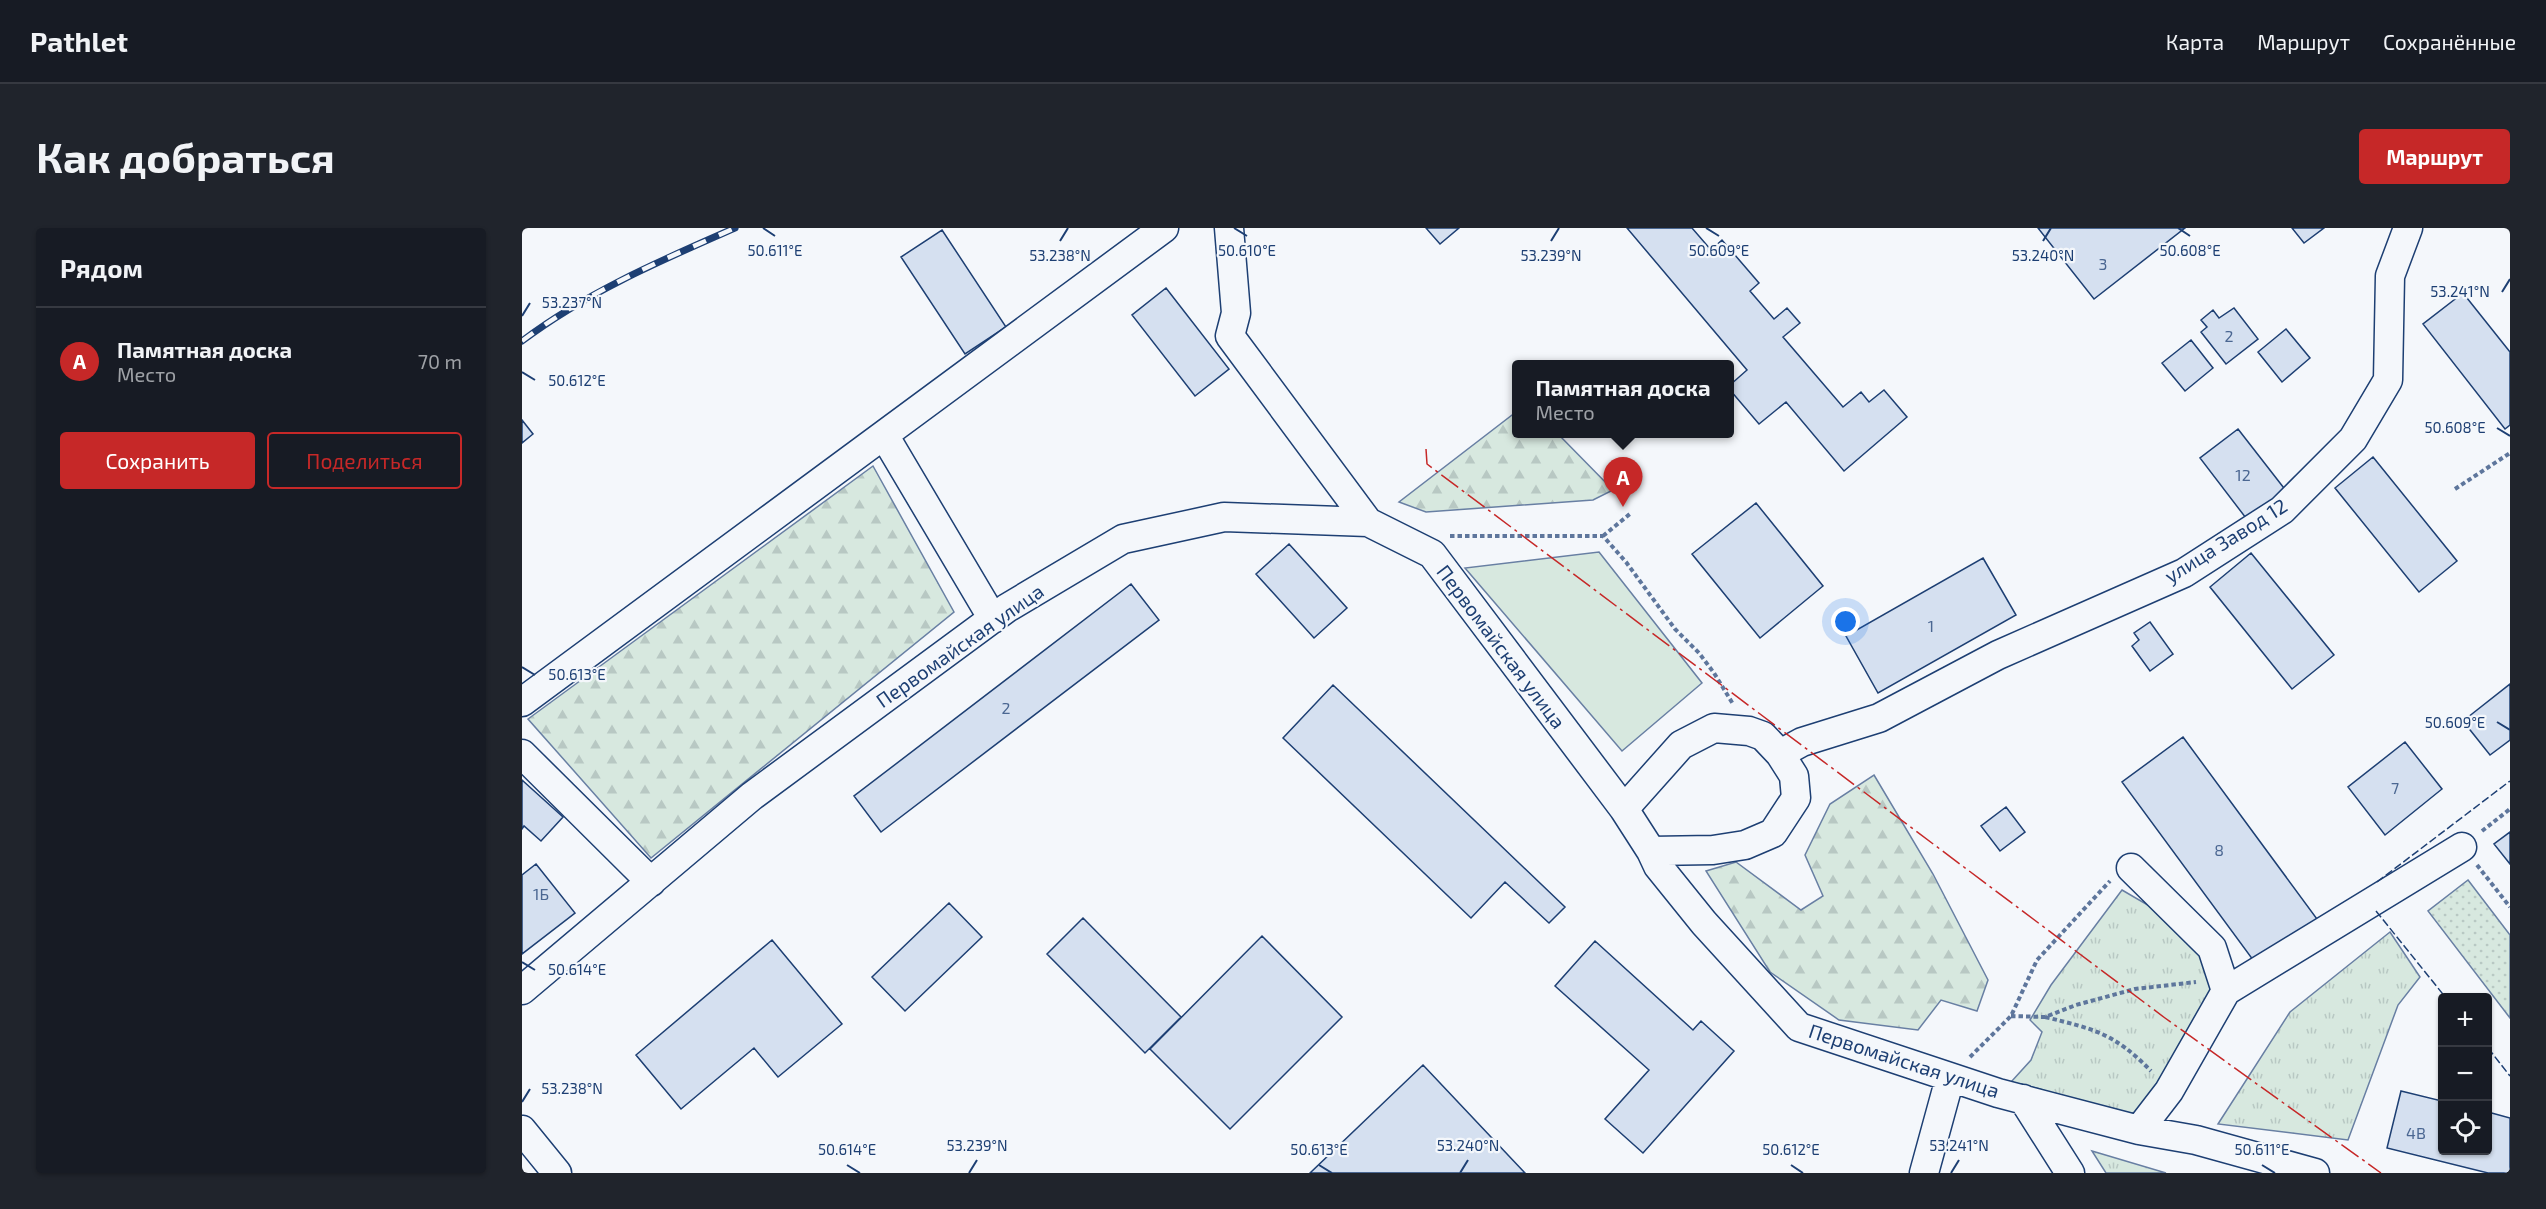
<!DOCTYPE html>
<html lang="ru">
<meta charset="utf-8">
<style>
:root{--surface:#171b24;--page:#20242c;--text:#f1f3f6;--muted:#9ea1a6;--line:#363941;--accent:#c62828}
body{margin:0;font-family:"Exo 2",sans-serif;background:var(--page);color:var(--text)}
.controls{position:absolute;right:18px;bottom:18px;display:grid;overflow:hidden;border-radius:6px;box-shadow:0 2px 4px #0004}
.controls button{width:54px;height:54px;display:grid;place-items:center;padding:0;border:0;border-bottom:2px solid var(--line);background:var(--surface);color:var(--text);font:30px sans-serif}
.you{position:absolute;left:1324px;top:394px;width:21px;height:21px;margin:-15px;border:4px solid #fff;border-radius:50%;background:#1a73e8;box-shadow:0 0 0 9px #1a73e833}
.badge{display:grid;place-items:center;width:39px;height:39px;border-radius:50%;background:var(--accent);color:#fff;font-size:20px;font-weight:700}
.pin{position:absolute;translate:-50% -50px;filter:drop-shadow(0 2px 3px #0008)}
.pin::after{content:'';position:absolute;top:32px;width:21px;height:18px;background:inherit;clip-path:polygon(0 0,100% 0,50% 100%)}
.popup{position:absolute;left:990px;top:132px;width:222px;height:78px;box-sizing:border-box;display:grid;place-content:center;border-radius:6px;background:var(--surface);filter:drop-shadow(0 2px 4px #0005);font-size:20px;white-space:nowrap;color:var(--muted)}
.popup b{font-size:22px;color:var(--text)}
.popup::after{content:'';position:absolute;left:50%;top:100%;margin-left:-12px;border:12px solid transparent;border-top-color:var(--surface)}
.list{margin:0;padding:0;list-style:none}
h2{display:flex;justify-content:space-between;align-items:center;height:78px;margin:0;padding:0 24px;font-size:26px}
h2 small{font-size:20px;font-weight:400;color:var(--muted)}
.list li{display:grid;grid-template-columns:39px 1fr auto;gap:18px;align-items:center;box-sizing:border-box;height:108px;padding:0 24px;border-top:2px solid var(--line)}
.list b{display:block;font-size:22px;white-space:nowrap}
.list p{margin:0;font-size:20px;white-space:nowrap;color:var(--muted)}
.list em{font-size:20px;font-style:normal;color:var(--muted)}
.actions{display:flex;gap:12px;padding:18px 24px}
.actions a{flex:1;padding:14px 0;border:2px solid var(--accent);border-radius:6px;text-align:center;font-size:21px;color:var(--accent)}
.actions .main{background:var(--accent);color:#fff}
.icon{flex:none;width:33px;height:33px;fill:none;stroke:currentColor;stroke-width:2;stroke-linecap:round;stroke-linejoin:round}
.map{position:relative;flex:none;width:1988px;height:945px;overflow:hidden;border-radius:6px}
header{display:flex;align-items:center;gap:36px;box-sizing:border-box;height:84px;padding:0 30px;background:var(--surface);border-bottom:2px solid var(--line)}
header strong{font-size:28px}
nav{display:flex;gap:33px;margin-inline-start:auto;font-size:21px}
.intro{display:flex;align-items:center;justify-content:space-between;box-sizing:border-box;height:144px;padding:0 36px}
h1{margin:0;font-size:42px}
.button{padding:15px 27px;border-radius:6px;background:var(--accent);color:#fff;font-size:21px;font-weight:700}
main{display:flex;gap:36px;padding:0 36px}
aside{flex:1;background:var(--surface);border-radius:6px;box-shadow:0 2px 4px #0004}
.map>svg:first-child{display:block}
.grass{fill:url(#grass-tufts);stroke:#687fa3;stroke-width:1.5}
.forest{fill:url(#forest-firs);stroke:#687fa3;stroke-width:1.5}
.park{fill:url(#park-dots);stroke:#687fa3;stroke-width:1.5}
.garden{fill:#d7e8df;stroke:#687fa3;stroke-width:1.5}
.building{fill:#d5e0f0;stroke:#1d3f73;stroke-width:1.5}
.lines{fill:none;stroke-linecap:round;stroke-linejoin:round}
.minor-casing{stroke:#1d3f73;stroke-width:31}
.path{stroke:#5e769c;stroke-width:4;stroke-dasharray:4.5 3;stroke-linecap:butt}
.minor{stroke:#f4f7fb;stroke-width:28}
.rail-casing{stroke:#1d3f73;stroke-width:7}
.rail{stroke:#f4f7fb;stroke-width:4.5;stroke-dasharray:14;stroke-linecap:butt}
.fence{stroke:#1d3f73;stroke-width:1.5;stroke-dasharray:8 3;stroke-linecap:butt}
.power{stroke:#c62828;stroke-width:1.5;stroke-dasharray:21 4.5 3 4.5;stroke-linecap:butt}
.ticks{fill:none;stroke:#1d3f73;stroke-width:2}
.labels{text-anchor:middle;stroke-width:4.5;stroke-linejoin:round;paint-order:stroke}
.number-label{font-size:16px;fill:#4b6792}
.street-label{font-size:20px;fill:#1d3f73;stroke:#f4f7fb}
.ticks-label{font-size:15px;text-anchor:middle;fill:#1d3f73;stroke:#f4f7fb;stroke-width:4.5;stroke-linejoin:round;paint-order:stroke}
</style>
<header>
<strong>Pathlet</strong>
<nav><a>Карта</a><a>Маршрут</a><a>Сохранённые</a></nav>
</header>
<div class="intro"><h1>Как добраться</h1><a class="button">Маршрут</a></div>
<main>
<aside>
<h2>Рядом<small></small></h2>
<ul class="list">
<li><span class="badge">A</span><div><b>Памятная доска</b><p>Место</p></div><em>70 m</em></li>
</ul>
<div class="actions"><a class="main">Сохранить</a><a>Поделиться</a></div>
</aside>
<div class="map">
<svg width="1988" height="945" viewBox="0 0 1988 945">
<defs>
<pattern id="grass-tufts" width="24" height="20" patternUnits="userSpaceOnUse" patternTransform="scale(1.5)"><rect width="24" height="20" fill="#d7e8df"/><path d="M3 7l-1-3M5 7V3M7 7l1-3M15 17l-1-3M17 17v-4M19 17l1-3" fill="none" stroke="#b8c8c3"/></pattern>
<pattern id="forest-firs" width="22" height="20" patternUnits="userSpaceOnUse" patternTransform="scale(1.5)"><rect width="22" height="20" fill="#d7e8df"/><path d="M5 1l3.5 6h-7zM16 11l3.5 6h-7z" fill="#b8c8c3"/></pattern>
<pattern id="park-dots" width="8" height="8" patternUnits="userSpaceOnUse" patternTransform="scale(1.5)"><rect width="8" height="8" fill="#d7e8df"/><path d="M2 2h.1M6 6h.1" fill="none" stroke="#b8c8c3" stroke-width="1.8" stroke-linecap="round"/></pattern>
</defs>
<rect width="100%" height="100%" fill="#f4f7fb"/>
<!-- grass -->
<path class="grass" d="M1600 662 1643 687 1699 741 1628 894 1554 875 1518 861 1489 854 1509 832 1520 804 1508 792 1529 757Z
M1868 704 1898 749 1876 777 1826 912 1696 896 1768 784Z
M1570 923 1644 945H1584Z"/>
<!-- forest -->
<path class="forest" d="M994 184V206H1036L1091 262 1071 272 904 284 877 274Z
M351 238 432 384 129 630 6 491Z
M1352 547 1411 646 1466 752 1455 783 1419 772 1396 802 1317 792 1248 744 1184 643 1214 634 1279 682 1301 668 1283 627 1308 576Z"/>
<!-- park -->
<path class="park" d="M1946 652 1988 707V790L1906 683Z"/>
<!-- garden -->
<path class="garden" d="M1077 324 1180 455 1100 523 943 340Z"/>
<!-- building -->
<path class="building" d="M904 0H937L918 16Z
M1105 0H1170L1189 22 1200 12 1237 55 1228 63 1252 91 1265 80 1278 95 1261 109 1321 179 1339 164 1347 174 1362 162 1385 189 1322 243 1264 174 1237 196 1208 162V157L1225 142Z
M1516 0H1663L1572 71Z
M1770 0H1802L1782 15Z
M420 2 484 99 443 126 379 29Z
M644 60 707 141 673 168 610 87Z
M1941 65 1988 124V197L1983 201 1901 96Z
M1712 80 1736 111 1704 136 1679 104 1685 99 1679 92 1691 82 1697 90Z
M1764 101 1788 130 1760 154 1736 124Z
M1669 112 1691 140 1663 163 1640 135Z
M0 192 11 206 0 215Z
M1716 201 1765 264 1727 294 1678 230Z
M1851 229 1935 333 1897 364 1813 260Z
M1234 275 1301 358 1238 410 1170 326Z
M767 316 825 380 792 410 734 346Z
M1729 325 1812 427 1770 461 1688 359Z
M1461 330 1494 387 1356 465 1324 408Z
M609 356 637 392 359 604 332 568Z
M1628 394 1651 426 1628 443 1610 418 1617 412 1612 405Z
M1988 456V512L1968 527 1941 493Z
M811 457 1043 679 1027 695 983 654 949 690 761 510Z
M1661 509 1795 691 1734 736 1600 554Z
M1883 514 1920 561 1863 607 1826 559Z
M0 552 41 589 19 613 2 598 0 601Z
M1484 579 1503 604 1478 623 1459 598Z
M1988 604V636L1972 616Z
M14 636 53 685 0 726V647Z
M427 675 460 709 383 783 350 749Z
M561 690 659 789 623 825 525 726Z
M740 708 820 789 708 901 628 821Z
M250 712 320 796 256 849 232 820 159 881 114 827Z
M1073 713 1171 802 1179 793 1212 823 1121 925 1083 891 1127 842 1033 758Z
M901 837 1003 945H788Z
M1879 863 1920 873V922H1966V884L1988 890V945H1966L1865 920Z"/>
<g class="lines">
<defs>
<path id="minor" d="M707 0 714 85 708 108 846 294
M362 207 471 391
M0 474 642 0
M0 526 129 654
M1258 526 1280 514 1357 490 1476 427 1662 345 1760 282 1831 211 1866 152 1868 48 1886 0
M1102 581 1159 517 1192 500 1227 503 1241 508 1258 526 1272 548 1274 570 1251 605 1223 617 1191 622 1129 623
M1609 640 1690 720 1704 763 1647 863 1617 902
M0 762 230 568 485 380 601 311 702 289 846 294 910 326 1102 581 1129 623 1136 638 1182 695 1277 799 1476 865 1617 902 1674 912 1793 945
M1704 763 1940 619
M1501 871 1548 945
M0 902 35 945
M1402 945 1428 850"/>
</defs>
<!-- minor casing -->
<use href="#minor" class="minor-casing"/>
<!-- path -->
<path class="path" d="M1933 261 1988 225
M928 308H1081L1104 334 1153 401 1177 425 1192 445 1211 476
M1081 308 1109 285
M1960 603 1988 581
M1955 637 1988 679
M1489 788 1523 789 1554 777 1613 761 1674 754
M1523 789C1572 801 1592 805 1629 843
M1448 829 1489 788 1515 732 1588 653"/>
<!-- minor -->
<use href="#minor" class="minor"/>
<defs>
<path id="rail" d="M0 113C65 64 140 32 213 0"/>
</defs>
<!-- rail casing -->
<use href="#rail" class="rail-casing"/>
<!-- rail -->
<use href="#rail" class="rail"/>
<!-- fence -->
<path class="fence" d="M1855 654 1988 553
M1854 683 1924 770
M1966 820 1988 848"/>
<!-- power -->
<path class="power" d="M904 221 905 236 1643 790 1859 945"/>
</g>
<!-- ticks -->
<path class="ticks" d="M241 0 253 8M712 0 725 8M1184 0 1197 8M1656 0 1668 8M538 13 546 0M1029 13 1037 0M1521 13 1529 0M1980 64 1988 51M0 88 8 75M0 144 13 152M1975 200 1988 208M0 439 13 447M1975 494 1988 502M0 734 13 742M0 874 8 861M325 937 338 945M797 937 810 945M1269 937 1281 945M1740 937 1753 945M447 945 455 932M938 945 946 932M1429 945 1437 932"/>
<g class="labels">
<!-- number labels -->
<g class="number-label">
<text x="1581" y="42">3</text>
<text x="1707" y="114">2</text>
<text x="1721" y="253">12</text>
<text x="1409" y="404">1</text>
<text x="484" y="486">2</text>
<text x="1873" y="566">7</text>
<text x="1697" y="628">8</text>
<text x="19" y="672">1Б</text>
<text x="1894" y="911">4В</text>
</g>
<!-- street labels -->
<g class="street-label">
<text transform="translate(1704 313) rotate(-32)" y="7">улица Завод 12</text>
<text transform="translate(438 418) rotate(-35)" y="7">Первомайская улица</text>
<text transform="translate(979 419) rotate(53)" y="7">Первомайская улица</text>
<text transform="translate(1382 833) rotate(18)" y="7">Первомайская улица</text>
</g>
</g>
<g class="ticks-label">
<text x="253" y="28">50.611°E</text>
<text x="725" y="28">50.610°E</text>
<text x="1197" y="28">50.609°E</text>
<text x="1668" y="28">50.608°E</text>
<text x="538" y="33">53.238°N</text>
<text x="1029" y="33">53.239°N</text>
<text x="1521" y="33">53.240°N</text>
<text x="1938" y="69">53.241°N</text>
<text x="50" y="80">53.237°N</text>
<text x="55" y="158">50.612°E</text>
<text x="1933" y="205">50.608°E</text>
<text x="55" y="452">50.613°E</text>
<text x="1933" y="500">50.609°E</text>
<text x="55" y="747">50.614°E</text>
<text x="50" y="866">53.238°N</text>
<text x="455" y="923">53.239°N</text>
<text x="946" y="923">53.240°N</text>
<text x="1437" y="923">53.241°N</text>
<text x="325" y="927">50.614°E</text>
<text x="797" y="927">50.613°E</text>
<text x="1269" y="927">50.612°E</text>
<text x="1740" y="927">50.611°E</text>
</g>
</svg>
<div class="controls">
<button>+</button>
<button>−</button>
<button><svg class="icon" aria-label="locate" viewBox="0 0 24 24"><circle cx="12" cy="12" r="6"/><path d="M12 2v4M12 18v4M2 12h4M18 12h4"/></svg></button>
</div>
<div class="you"></div>
<div class="pin badge" style="left:1101px;top:279px">A</div>
<div class="popup"><b>Памятная доска</b>Место</div>
</div>
</main>
